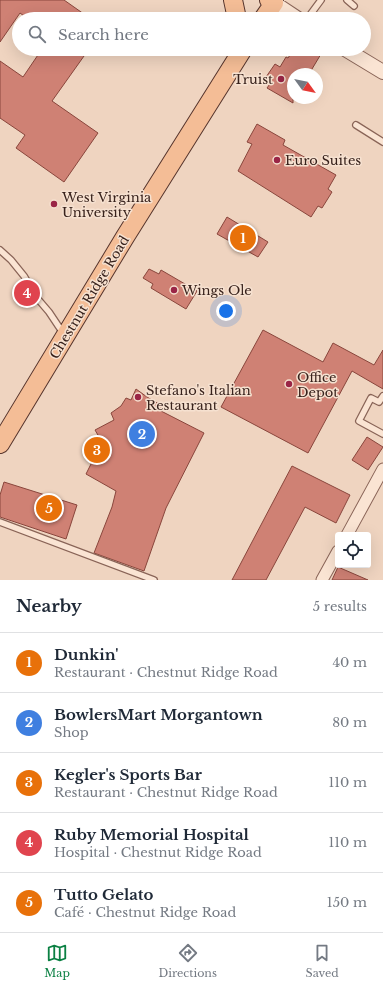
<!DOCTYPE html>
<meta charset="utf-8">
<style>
:root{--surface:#fff;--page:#f6f6f7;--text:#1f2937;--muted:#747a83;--line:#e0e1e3;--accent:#0b8043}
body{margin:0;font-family:"Libre Baskerville",serif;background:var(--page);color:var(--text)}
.controls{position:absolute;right:12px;bottom:12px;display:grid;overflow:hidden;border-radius:4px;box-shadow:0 4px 16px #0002}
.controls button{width:36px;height:36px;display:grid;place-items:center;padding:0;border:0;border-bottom:1px solid var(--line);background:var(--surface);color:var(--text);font:20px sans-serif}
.compass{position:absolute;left:287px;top:68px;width:36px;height:36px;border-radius:50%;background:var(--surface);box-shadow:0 4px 16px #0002;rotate:123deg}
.you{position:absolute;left:226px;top:311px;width:14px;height:14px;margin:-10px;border:3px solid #fff;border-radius:50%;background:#1a73e8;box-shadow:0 0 0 6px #1a73e833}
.badge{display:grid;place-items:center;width:26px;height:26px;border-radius:50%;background:var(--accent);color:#fff;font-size:13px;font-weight:700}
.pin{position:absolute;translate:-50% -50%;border:2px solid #fff;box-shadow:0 1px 4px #0006}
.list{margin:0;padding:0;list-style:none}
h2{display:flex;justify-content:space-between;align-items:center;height:52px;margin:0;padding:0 16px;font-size:17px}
h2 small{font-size:13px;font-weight:400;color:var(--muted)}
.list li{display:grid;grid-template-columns:26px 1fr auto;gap:12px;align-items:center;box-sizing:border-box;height:60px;padding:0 16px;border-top:1px solid var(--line)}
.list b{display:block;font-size:15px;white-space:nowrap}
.list p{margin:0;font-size:13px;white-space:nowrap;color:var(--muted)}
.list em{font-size:13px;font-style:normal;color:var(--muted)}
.icon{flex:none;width:22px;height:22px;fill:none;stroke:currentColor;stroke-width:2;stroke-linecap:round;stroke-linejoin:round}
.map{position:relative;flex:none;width:383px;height:580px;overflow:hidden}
.search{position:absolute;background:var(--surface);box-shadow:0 4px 16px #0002;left:12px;right:12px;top:12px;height:44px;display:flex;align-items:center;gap:10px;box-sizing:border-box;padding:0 14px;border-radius:22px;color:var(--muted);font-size:15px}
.sheet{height:352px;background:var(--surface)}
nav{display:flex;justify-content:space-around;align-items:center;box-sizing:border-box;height:56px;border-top:1px solid var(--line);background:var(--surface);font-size:11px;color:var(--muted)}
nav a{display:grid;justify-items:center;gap:2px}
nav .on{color:var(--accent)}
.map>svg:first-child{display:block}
.building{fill:#cf8174;stroke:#89463c}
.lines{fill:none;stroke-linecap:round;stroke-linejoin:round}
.service-casing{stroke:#896457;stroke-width:8}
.minor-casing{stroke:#896457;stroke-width:13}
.tertiary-casing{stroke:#896457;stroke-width:16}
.primary-casing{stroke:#56342c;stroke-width:20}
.service{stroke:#fae4d3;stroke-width:5.5}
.minor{stroke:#fae4d3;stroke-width:11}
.tertiary{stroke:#fae4d3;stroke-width:14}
.primary{stroke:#f4bd96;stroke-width:18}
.poi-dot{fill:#9a2546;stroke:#f6e1d0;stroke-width:1.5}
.labels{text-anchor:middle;stroke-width:3;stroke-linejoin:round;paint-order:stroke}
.poi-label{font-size:13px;fill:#38221c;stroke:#f6e1d0;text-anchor:start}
.street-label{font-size:13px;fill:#38221c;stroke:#f6e1d0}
</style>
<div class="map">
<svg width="383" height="580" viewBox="0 0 383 580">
<rect width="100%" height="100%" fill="#efd4c0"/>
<!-- building -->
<path class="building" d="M0 0H64L91 19H28L20 13 0 42Z
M42 49H89L52 101 98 133 64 182 16 148 25 135 0 118V61L23 77Z
M294 49H324L309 74H293V103L267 88 272 81 266 77 275 64 280 67 286 57 288 58Z
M257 124 285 140 283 145 336 175 328 189 332 192 322 208 318 206 311 217 238 171 252 144 247 142Z
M227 217 268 242 258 257 217 234Z
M149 269 159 274 161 270 197 291 186 309 151 288 153 284 143 278Z
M263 330 323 362 333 343 374 365 383 350V389L352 371 308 453 221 407Z
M136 389 147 397 164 407 161 411 204 433 166 508 144 571 94 553 112 507 116 491 86 474 102 442 95 430 114 420 111 413 121 406 126 398 131 400Z
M367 437 383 447 368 470 352 460Z
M292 466 350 495 336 523 305 507 266 580H232Z
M4 482 77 505 66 539 0 517V495Z
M338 567 368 580H332Z"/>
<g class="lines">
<defs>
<path id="service" d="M347 0 354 6
M307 19 321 0
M356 125 383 142
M0 250 11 260 24 276 37 298 49 312 63 333
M383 396 379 402 371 398 359 421 383 434
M0 522 154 580"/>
<path id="minor" d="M347 535 383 469
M322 580 338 551"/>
<path id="tertiary" d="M276 0 274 3 298 19
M345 49 383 72"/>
<path id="primary" d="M233 0 236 14V19
M263 19 274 3 269 0
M0 444 125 237 243 49"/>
</defs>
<!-- service casing -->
<use href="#service" class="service-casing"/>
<!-- minor casing -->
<use href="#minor" class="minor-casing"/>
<!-- tertiary casing -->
<use href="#tertiary" class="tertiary-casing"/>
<!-- primary casing -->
<use href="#primary" class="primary-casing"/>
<!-- service -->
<use href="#service" class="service"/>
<!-- minor -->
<use href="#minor" class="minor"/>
<!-- tertiary -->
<use href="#tertiary" class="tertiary"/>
<!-- primary -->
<use href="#primary" class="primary"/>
</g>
<!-- markers -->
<g class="poi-dot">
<circle cx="281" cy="79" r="4"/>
<circle cx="277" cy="160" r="4"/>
<circle cx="54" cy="204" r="4"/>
<circle cx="174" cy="290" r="4"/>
<circle cx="289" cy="384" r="4"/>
<circle cx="138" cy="397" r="4"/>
</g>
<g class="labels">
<!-- poi labels -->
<g class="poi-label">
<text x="273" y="84" text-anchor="end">Truist</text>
<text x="285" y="165">Euro Suites</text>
<text x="62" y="202">West Virginia<tspan x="62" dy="15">University</tspan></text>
<text x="182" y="295">Wings Ole</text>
<text x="297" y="382">Office<tspan x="297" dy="15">Depot</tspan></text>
<text x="146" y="395">Stefano's Italian<tspan x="146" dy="15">Restaurant</tspan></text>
</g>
<!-- street labels -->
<g class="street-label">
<text transform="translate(89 297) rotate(-59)" y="5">Chestnut Ridge Road</text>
</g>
</g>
</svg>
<div class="controls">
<button><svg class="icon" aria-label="locate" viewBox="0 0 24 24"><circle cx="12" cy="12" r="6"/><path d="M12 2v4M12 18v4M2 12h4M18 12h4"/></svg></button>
</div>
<svg class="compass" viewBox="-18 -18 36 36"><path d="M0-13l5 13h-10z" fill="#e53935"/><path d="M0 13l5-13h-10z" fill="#747a83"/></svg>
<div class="you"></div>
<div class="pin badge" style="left:243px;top:238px;background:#e8710a">1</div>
<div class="pin badge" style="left:142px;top:434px;background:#3f7fe0">2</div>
<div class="pin badge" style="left:97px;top:450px;background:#e8710a">3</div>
<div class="pin badge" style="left:27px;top:293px;background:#e0444e">4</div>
<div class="pin badge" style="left:49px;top:508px;background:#e8710a">5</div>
<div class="search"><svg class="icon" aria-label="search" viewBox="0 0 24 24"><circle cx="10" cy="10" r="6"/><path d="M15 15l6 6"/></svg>Search here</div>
</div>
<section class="sheet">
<h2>Nearby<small>5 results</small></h2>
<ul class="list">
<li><span class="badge" style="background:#e8710a">1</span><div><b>Dunkin'</b><p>Restaurant · Chestnut Ridge Road</p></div><em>40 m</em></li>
<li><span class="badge" style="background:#3f7fe0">2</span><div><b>BowlersMart Morgantown</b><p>Shop</p></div><em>80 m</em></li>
<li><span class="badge" style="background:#e8710a">3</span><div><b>Kegler's Sports Bar</b><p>Restaurant · Chestnut Ridge Road</p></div><em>110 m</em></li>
<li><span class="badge" style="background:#e0444e">4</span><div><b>Ruby Memorial Hospital</b><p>Hospital · Chestnut Ridge Road</p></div><em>110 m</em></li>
<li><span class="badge" style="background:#e8710a">5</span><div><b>Tutto Gelato</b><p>Café · Chestnut Ridge Road</p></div><em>150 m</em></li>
</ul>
</section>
<nav>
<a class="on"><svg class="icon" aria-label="map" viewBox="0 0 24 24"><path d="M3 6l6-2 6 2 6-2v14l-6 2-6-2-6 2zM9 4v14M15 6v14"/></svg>Map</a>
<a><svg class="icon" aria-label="directions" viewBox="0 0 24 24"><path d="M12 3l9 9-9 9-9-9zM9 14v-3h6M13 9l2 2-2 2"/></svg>Directions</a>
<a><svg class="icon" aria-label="saved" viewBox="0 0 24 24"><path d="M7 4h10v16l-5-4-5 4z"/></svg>Saved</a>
</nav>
